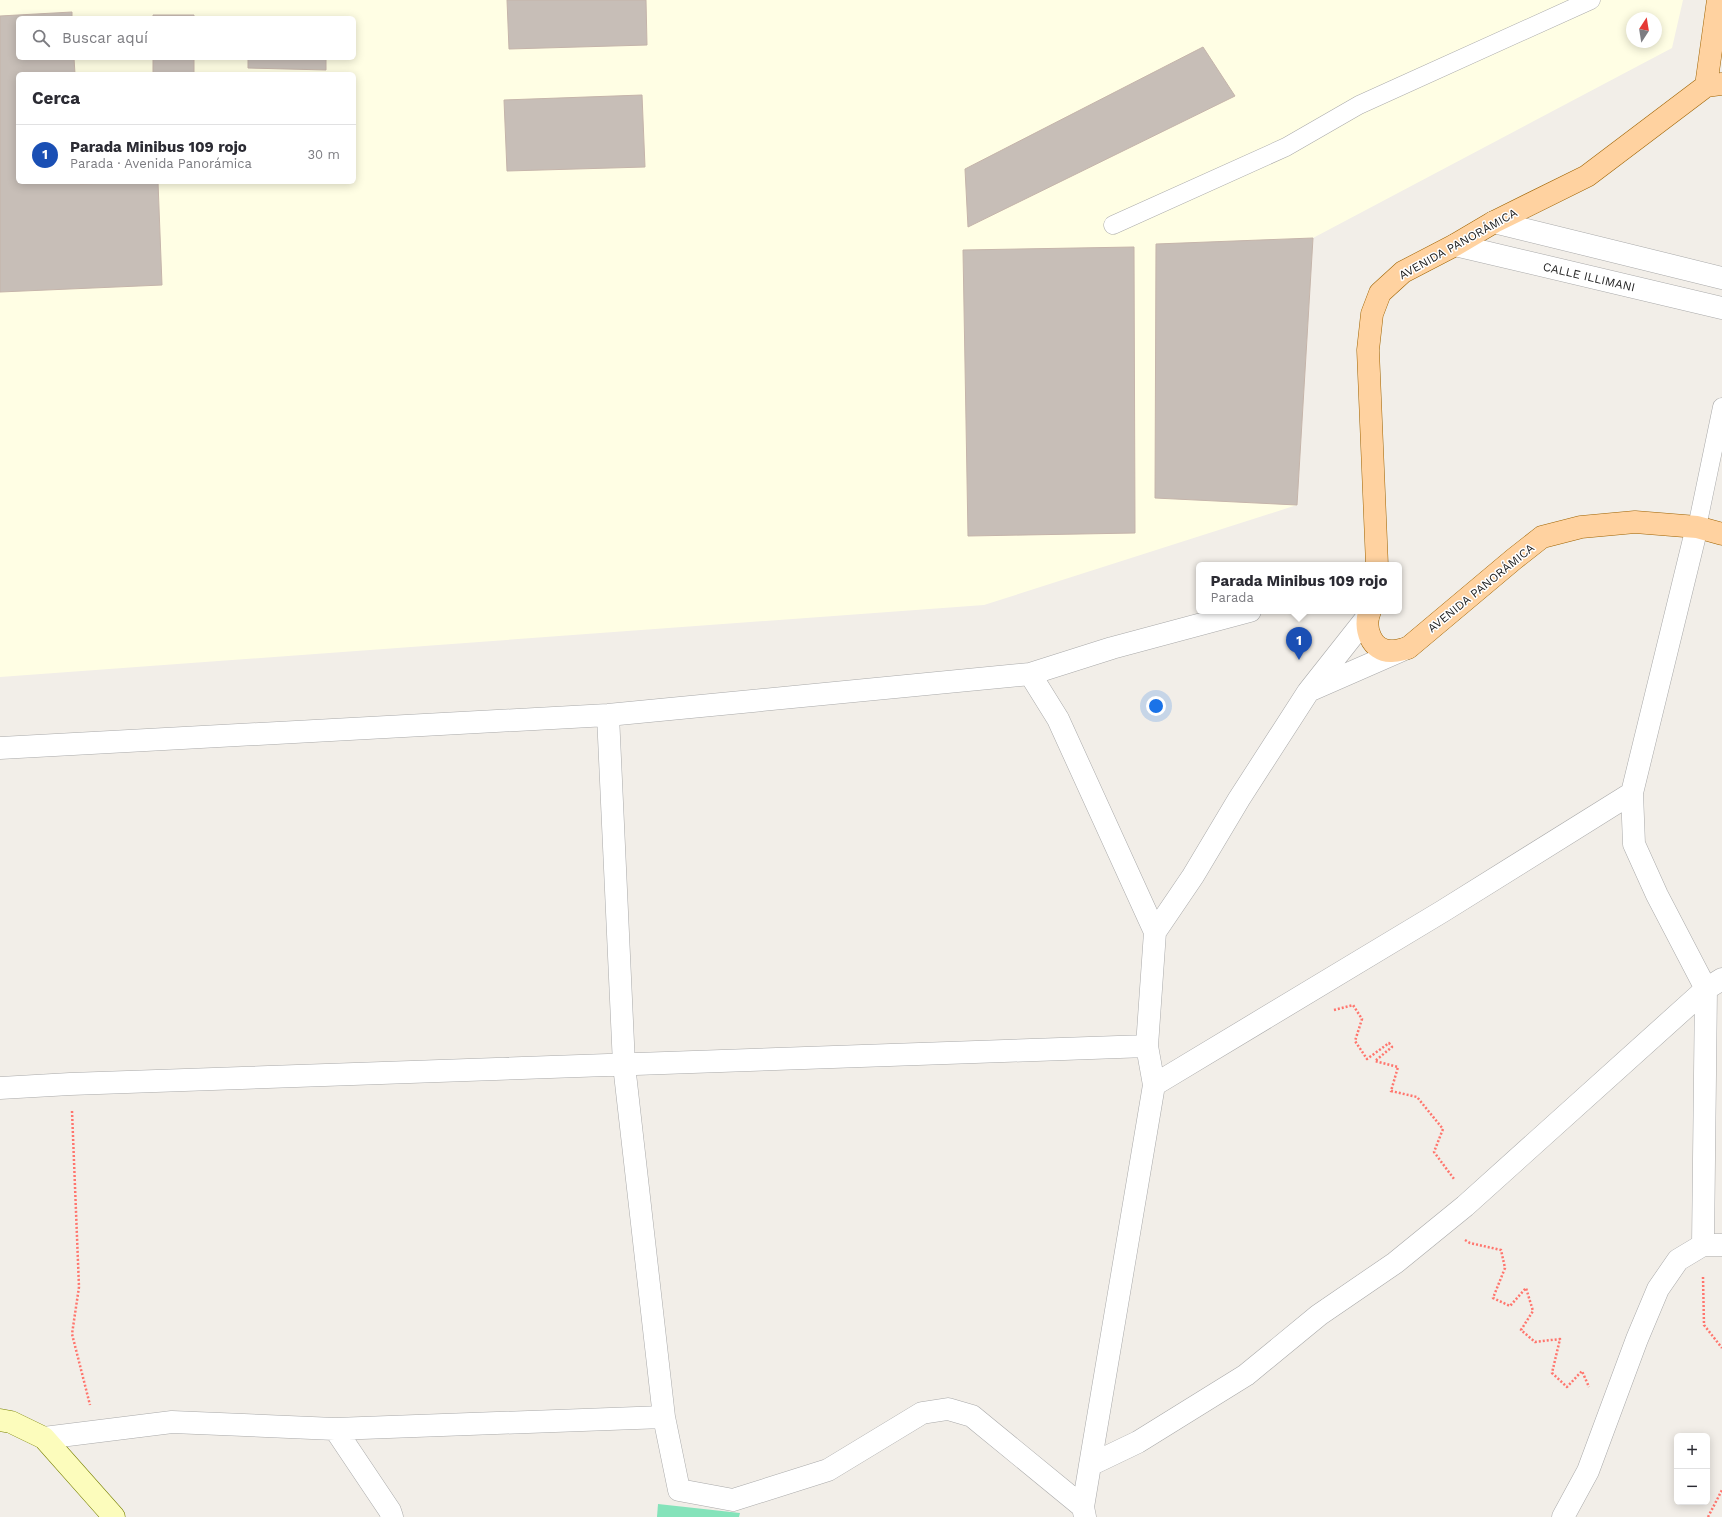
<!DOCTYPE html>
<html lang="es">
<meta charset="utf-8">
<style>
:root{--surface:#fff;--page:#f7f7f7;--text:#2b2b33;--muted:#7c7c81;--line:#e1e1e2;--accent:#1a73e8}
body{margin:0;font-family:"Work Sans",sans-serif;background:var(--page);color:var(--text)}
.controls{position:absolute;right:12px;bottom:12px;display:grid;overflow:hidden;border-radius:6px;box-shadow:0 2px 10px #0003}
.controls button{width:36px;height:36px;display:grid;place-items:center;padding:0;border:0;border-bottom:1px solid var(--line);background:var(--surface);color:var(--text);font:20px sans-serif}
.compass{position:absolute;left:1626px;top:12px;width:36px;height:36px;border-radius:50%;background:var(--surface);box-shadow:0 2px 10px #0003;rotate:12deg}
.you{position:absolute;left:1156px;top:706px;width:14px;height:14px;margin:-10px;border:3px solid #fff;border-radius:50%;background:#1a73e8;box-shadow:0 0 0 6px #1a73e833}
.badge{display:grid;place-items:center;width:26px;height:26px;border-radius:50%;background:var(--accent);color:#fff;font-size:13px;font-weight:700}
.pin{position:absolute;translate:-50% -33px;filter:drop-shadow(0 1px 2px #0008)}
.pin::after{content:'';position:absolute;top:21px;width:14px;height:12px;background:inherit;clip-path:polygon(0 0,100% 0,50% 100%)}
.popup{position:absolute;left:1196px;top:562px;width:206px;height:52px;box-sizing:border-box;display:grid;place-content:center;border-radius:6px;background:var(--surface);filter:drop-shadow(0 1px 3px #0005);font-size:13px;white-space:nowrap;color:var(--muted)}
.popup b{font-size:15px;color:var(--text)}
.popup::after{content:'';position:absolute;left:50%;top:100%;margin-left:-8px;border:8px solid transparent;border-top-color:var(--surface)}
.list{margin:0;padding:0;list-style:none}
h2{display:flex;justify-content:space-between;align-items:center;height:52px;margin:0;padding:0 16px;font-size:17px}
h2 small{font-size:13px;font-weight:400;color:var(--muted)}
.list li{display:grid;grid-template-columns:26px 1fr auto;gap:12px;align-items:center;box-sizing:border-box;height:60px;padding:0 16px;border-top:1px solid var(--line)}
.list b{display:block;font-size:15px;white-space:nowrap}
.list p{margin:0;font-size:13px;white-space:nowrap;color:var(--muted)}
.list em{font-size:13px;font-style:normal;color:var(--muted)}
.icon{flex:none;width:22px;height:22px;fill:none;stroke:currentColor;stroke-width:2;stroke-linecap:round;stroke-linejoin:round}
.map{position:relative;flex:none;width:1722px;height:1517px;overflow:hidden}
.search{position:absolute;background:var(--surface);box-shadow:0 2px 10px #0003;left:16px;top:16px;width:340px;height:44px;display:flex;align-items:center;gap:10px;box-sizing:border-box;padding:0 14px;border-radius:6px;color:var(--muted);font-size:15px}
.panel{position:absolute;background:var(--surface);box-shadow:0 2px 10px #0003;left:16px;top:72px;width:340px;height:112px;border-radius:6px}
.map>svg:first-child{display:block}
.education{fill:#fffee4;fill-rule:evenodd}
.pitch{fill:#84e3ba}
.building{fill:#c7beb7;stroke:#c5b4aa}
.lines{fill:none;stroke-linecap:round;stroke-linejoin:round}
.lane-casing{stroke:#a9a9a9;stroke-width:19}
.street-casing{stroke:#a9a9a9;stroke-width:23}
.secondary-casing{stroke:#788001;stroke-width:23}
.primary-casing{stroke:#9f6300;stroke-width:23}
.path{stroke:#ff756d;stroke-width:2.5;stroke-dasharray:2 2;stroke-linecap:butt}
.lane{stroke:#fff;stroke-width:18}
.street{stroke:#fff;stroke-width:22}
.secondary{stroke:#fcfcbc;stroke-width:22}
.primary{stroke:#ffd2a0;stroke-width:22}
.labels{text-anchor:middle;stroke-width:3;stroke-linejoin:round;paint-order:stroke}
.street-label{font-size:12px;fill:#222;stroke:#fff}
</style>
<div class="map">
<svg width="1722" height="1517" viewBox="0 0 1722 1517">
<rect width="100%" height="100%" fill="#f2eee8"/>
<!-- education -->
<path class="education" d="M0 0H1683L1672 48 1313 238 1297 505 984 605 0 677ZM18 18H354V58H18ZM1632 18H1656V42H1632ZM18 74H354V182H18Z"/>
<!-- pitch -->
<path class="pitch" d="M658 1504 740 1513 739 1517H657Z"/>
<!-- building -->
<path class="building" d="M507 0H646L647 45 509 49Z
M72 12V18H18V58H74L75 74H18V182H80V184L158 182 162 285 0 292V16Z
M153 15H194V18H153Z
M248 17H326V18H248Z
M1203 47 1235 96 968 227 965 169Z
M153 58H194V74H153Z
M248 58H326V70L248 68Z
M642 95 645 167 507 171 504 100Z
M1313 238 1297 505 1155 498 1156 244Z
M1134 247 1135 533 968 536 963 250Z"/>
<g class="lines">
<defs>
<path id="lane" d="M1113 225 1286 147 1359 105 1591 0
M1697 527 1722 407"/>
<path id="street" d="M1494 222 1722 278
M1455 245 1722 308
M1697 527 1632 793 1634 844 1657 895 1706 989 1703 1245
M1030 674 1058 719 1155 932
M1311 690 1407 648
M608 715 624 1065 664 1417
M0 748 608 715 1030 674 1112 648 1250 611
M1154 1085 1443 911 1632 793
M0 1088 70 1084 1147 1046
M335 1429 390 1511 392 1517
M44 1438 172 1422 335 1429 664 1417 679 1490 733 1500 828 1470 922 1413 948 1409 972 1416 1083 1507
M1090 1465 1138 1442 1246 1375 1319 1315 1395 1263 1465 1206 1706 989 1722 979
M1085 1517 1083 1507 1090 1465 1154 1085 1147 1046 1155 932 1193 876 1239 799 1308 692 1368 616
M1563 1517 1588 1471 1637 1339 1658 1289 1678 1260 1703 1245H1722"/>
<path id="secondary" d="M0 1420 11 1422 44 1438 114 1517"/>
<path id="primary" d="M1706 86 1718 0
M1377 565 1368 350 1372 314 1380 293 1403 272 1455 245 1494 222 1587 176 1706 86 1722 84
M1370 611C1363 627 1371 652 1392 651 1397 651 1403 649 1408 648L1514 559 1542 537 1581 527 1635 522 1697 527 1722 534"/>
</defs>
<!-- lane casing -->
<use href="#lane" class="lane-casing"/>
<!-- street casing -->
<use href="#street" class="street-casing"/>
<!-- secondary casing -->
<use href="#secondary" class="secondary-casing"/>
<!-- primary casing -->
<use href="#primary" class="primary-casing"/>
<!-- path -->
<path class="path" d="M1334 1010 1353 1005 1362 1019 1355 1041 1367 1059 1389 1043 1392 1047 1375 1061 1398 1067 1391 1091 1417 1097 1443 1129 1434 1152 1454 1179
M72 1111 79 1287 72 1334 90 1405
M1465 1240 1470 1243 1501 1250 1505 1268 1493 1298 1510 1306 1526 1288 1533 1311 1521 1330 1535 1342 1560 1339 1552 1373 1567 1387 1582 1371 1589 1387
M1703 1277 1704 1325 1722 1348
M1708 1517 1722 1490"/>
<!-- lane -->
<use href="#lane" class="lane"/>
<!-- street -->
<use href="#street" class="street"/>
<!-- secondary -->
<use href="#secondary" class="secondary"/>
<!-- primary -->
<use href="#primary" class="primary"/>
</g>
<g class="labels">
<!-- street labels -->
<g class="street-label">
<text transform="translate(1458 244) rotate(-29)" y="4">AVENIDA PANORÁMICA</text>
<text transform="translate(1589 277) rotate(13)" y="4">CALLE ILLIMANI</text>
<text transform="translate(1481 588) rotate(-39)" y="4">AVENIDA PANORÁMICA</text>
</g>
</g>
</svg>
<div class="controls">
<button>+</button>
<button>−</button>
</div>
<svg class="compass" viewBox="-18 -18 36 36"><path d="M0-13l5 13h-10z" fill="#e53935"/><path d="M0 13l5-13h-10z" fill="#7c7c81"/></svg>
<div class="you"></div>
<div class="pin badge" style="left:1299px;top:660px;background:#1a4fb4">1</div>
<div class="popup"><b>Parada Minibus 109 rojo</b>Parada</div>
<div class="search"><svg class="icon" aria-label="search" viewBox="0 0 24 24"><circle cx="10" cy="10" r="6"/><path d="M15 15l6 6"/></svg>Buscar aquí</div>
<section class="panel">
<h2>Cerca<small></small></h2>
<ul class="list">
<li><span class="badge" style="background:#1a4fb4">1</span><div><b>Parada Minibus 109 rojo</b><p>Parada · Avenida Panorámica</p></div><em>30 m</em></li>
</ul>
</section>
</div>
